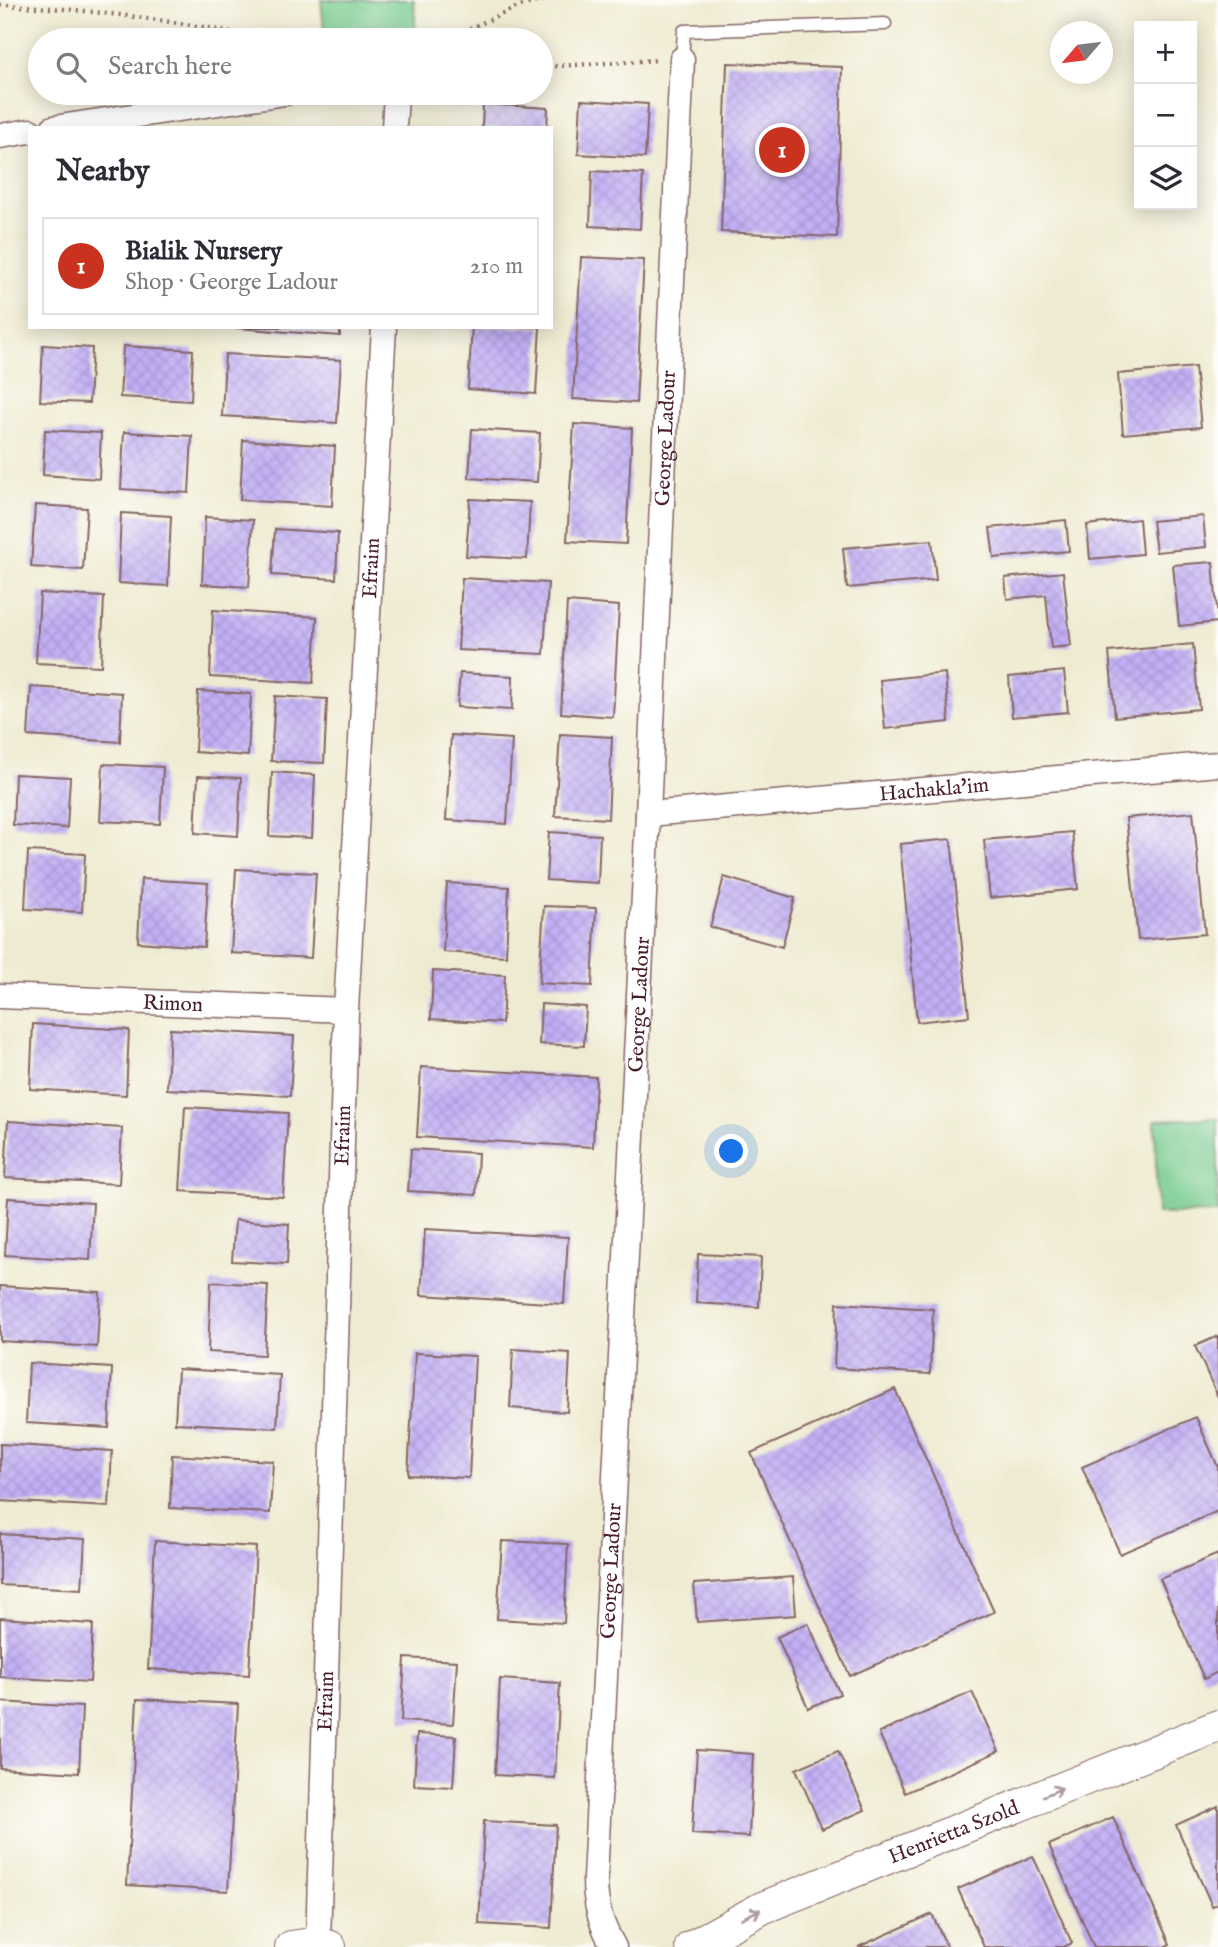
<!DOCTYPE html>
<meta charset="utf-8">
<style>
:root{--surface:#fff;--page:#f7f7f7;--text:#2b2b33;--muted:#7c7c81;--line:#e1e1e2;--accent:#c8321e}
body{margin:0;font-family:"IM FELL English",serif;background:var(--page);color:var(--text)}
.controls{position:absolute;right:21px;top:21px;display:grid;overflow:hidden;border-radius:0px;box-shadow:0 4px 18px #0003}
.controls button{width:63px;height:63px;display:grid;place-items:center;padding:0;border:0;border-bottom:2px solid var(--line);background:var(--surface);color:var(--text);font:35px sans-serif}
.compass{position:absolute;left:1050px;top:21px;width:63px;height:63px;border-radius:50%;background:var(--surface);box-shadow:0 4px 18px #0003;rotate:242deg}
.you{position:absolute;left:732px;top:1152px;width:24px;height:24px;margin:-18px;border:5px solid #fff;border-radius:50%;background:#1a73e8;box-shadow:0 0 0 10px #1a73e833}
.badge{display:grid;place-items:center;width:46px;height:46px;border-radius:50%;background:var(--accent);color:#fff;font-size:23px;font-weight:700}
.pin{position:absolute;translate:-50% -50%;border:4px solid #fff;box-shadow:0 2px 7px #0006}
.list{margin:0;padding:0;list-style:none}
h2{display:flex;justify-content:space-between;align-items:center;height:91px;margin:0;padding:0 28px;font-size:30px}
h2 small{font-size:23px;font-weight:400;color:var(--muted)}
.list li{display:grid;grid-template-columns:46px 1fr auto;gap:21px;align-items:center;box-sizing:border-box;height:98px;margin:0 14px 14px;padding:0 14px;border:2px solid var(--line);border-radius:0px}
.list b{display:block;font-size:26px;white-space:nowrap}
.list p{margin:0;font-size:23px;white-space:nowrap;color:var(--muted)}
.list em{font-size:23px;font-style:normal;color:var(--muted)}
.icon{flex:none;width:38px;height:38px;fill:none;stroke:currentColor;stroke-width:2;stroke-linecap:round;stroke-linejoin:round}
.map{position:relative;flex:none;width:1218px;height:1947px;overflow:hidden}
.search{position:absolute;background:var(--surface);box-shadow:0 4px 18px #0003;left:28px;top:28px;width:525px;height:77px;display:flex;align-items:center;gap:18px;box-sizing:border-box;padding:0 24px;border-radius:38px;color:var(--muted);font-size:26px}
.panel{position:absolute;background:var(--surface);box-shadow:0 4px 18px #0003;left:28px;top:126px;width:525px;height:203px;border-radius:0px}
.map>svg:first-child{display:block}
.pitch{fill:#77cb8f;stroke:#60755d;stroke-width:2}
.building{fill:url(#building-cross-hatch)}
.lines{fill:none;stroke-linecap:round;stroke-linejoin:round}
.service-casing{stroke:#846665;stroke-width:15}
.minor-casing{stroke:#846665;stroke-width:27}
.tertiary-casing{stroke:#846665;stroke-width:34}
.path{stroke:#846665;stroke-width:4.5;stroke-dasharray:2 5;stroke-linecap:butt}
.service{stroke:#fff;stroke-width:12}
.minor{stroke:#fff;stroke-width:24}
.tertiary{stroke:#fff;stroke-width:32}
.oneway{stroke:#ae9aa0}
.labels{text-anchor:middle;stroke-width:5;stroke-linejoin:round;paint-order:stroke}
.street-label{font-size:21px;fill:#4a1f2b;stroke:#fdfcf7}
</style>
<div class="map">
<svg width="1218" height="1947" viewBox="0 0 1218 1947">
<defs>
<pattern id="building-cross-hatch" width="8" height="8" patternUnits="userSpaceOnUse" patternTransform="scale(1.75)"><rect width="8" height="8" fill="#c2aff5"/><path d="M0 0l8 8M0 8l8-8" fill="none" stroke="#a896d2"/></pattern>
</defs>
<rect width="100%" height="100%" fill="#fdfcf7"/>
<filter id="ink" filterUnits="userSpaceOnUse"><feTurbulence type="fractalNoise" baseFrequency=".0143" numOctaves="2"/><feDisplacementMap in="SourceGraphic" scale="14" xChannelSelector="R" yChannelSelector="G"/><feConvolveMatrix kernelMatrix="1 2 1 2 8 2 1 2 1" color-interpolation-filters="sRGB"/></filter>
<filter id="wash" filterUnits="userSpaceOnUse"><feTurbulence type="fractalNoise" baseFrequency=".00686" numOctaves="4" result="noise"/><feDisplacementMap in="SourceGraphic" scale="28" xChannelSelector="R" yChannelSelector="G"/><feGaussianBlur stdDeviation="1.57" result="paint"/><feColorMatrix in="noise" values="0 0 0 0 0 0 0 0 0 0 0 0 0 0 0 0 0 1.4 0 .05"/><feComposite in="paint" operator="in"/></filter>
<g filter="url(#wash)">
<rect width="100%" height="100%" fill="#efebd2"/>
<!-- pitch -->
<path class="pitch" d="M321 0H414L416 40H325Z
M1218 1118V1213L1157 1214 1155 1120Z"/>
<g id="blocks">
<!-- building -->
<path class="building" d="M727 63 842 67 837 237 721 232Z
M581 100 648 104 645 158 578 154Z
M483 104 548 108 547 128H482Z
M592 171 643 174 640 229 590 226Z
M581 257 644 260 636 403 573 399Z
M224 327H340V336Z
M472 327H540L536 394 468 389Z
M43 345 92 348 89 403 40 401Z
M123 346 193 350 191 401 120 397Z
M225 354 341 360 337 423 222 416Z
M1195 367 1201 427 1123 434 1118 374Z
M574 424 632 428 626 544 567 541Z
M472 429 540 433 537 482 469 478Z
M45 430 101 433 99 479 43 475Z
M124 432 192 436 189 493 121 489Z
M243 440 335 446 332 506 240 500Z
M470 499 530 502 527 559 466 556Z
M35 505 87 508 83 570 31 567Z
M121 513 171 516 168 586 118 583Z
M1203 516 1206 547 1156 552 1152 521Z
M205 517 253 520 249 587 202 584Z
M1139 519 1142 554 1090 559 1087 525Z
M1066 520 1069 551 994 558 990 528Z
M275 529 338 533 336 579 272 575Z
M932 540 936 580 847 588 843 548Z
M1213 562 1218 622 1179 626 1173 565Z
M1063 572 1071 646 1051 648 1046 595 1007 599 1005 578Z
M462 578 548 583 544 654 458 650Z
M40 593 104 597 101 666 36 663Z
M567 602 619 606 613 717 561 713Z
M213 610 317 617 313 683 210 677Z
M1193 644 1199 709 1115 717 1109 652Z
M1064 671 1068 712 1012 717 1009 677Z
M460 673 513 676 512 710 457 707Z
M945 673 949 722 885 729 880 680Z
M31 687 122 693 120 742 28 736Z
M198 691 251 694 248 756 195 752Z
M275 696 327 699 324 763 271 761Z
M560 734 612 737 608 819 555 816Z
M451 735 512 739 507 824 446 820Z
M103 764 163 767 160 824 100 821Z
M272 772 315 775 312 838 269 836Z
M15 774 70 777 67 828 13 825Z
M198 776 241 778 238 836 195 833Z
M1193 812 1205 934 1138 940 1126 818Z
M549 832 600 835 598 883 546 880Z
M1072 832 1078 889 990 898 984 840Z
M951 839 969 1016 917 1022 900 844Z
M28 851 85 854 82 912 25 909Z
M236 869 316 873 311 958 231 953Z
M724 877 795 898 782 947 710 927Z
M141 879 208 883 204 947 138 942Z
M447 883 509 887 506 956 443 952Z
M544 906 596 908 592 986 539 983Z
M433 971 505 975 502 1023 431 1019Z
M541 1004 586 1007 584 1046 539 1044Z
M33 1024 129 1030 126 1095 30 1089Z
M170 1029 294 1036 290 1096 167 1089Z
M421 1067 596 1077 593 1147 417 1137Z
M185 1107 288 1113 283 1197 180 1191Z
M8 1121 122 1128 119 1184 5 1178Z
M411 1149 478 1153 476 1195 408 1191Z
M8 1198 93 1203 90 1260 5 1255Z
M235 1220 289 1224 287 1264 232 1261Z
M425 1229 568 1237 564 1304 421 1295Z
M698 1254 761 1257 759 1307 696 1303Z
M211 1282 268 1285 264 1355 208 1352Z
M0 1286 100 1292 97 1347 0 1341Z
M837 1303 933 1309 930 1374 834 1368Z
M1218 1336V1397L1195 1346Z
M513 1349 570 1353 567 1412 510 1408Z
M415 1353 475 1356 469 1478 408 1475Z
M29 1363 112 1368 109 1428 26 1423Z
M178 1369 280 1375 277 1428 175 1423Z
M895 1389 994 1612 850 1676 751 1453Z
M1196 1417 1218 1467V1511L1120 1554 1082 1467Z
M0 1444 112 1451 109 1507 0 1501Z
M172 1455 273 1461 270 1513 170 1508Z
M0 1534 85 1539 82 1589 0 1585Z
M155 1541 256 1547 249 1675 148 1669Z
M502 1541 568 1544 564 1623 497 1619Z
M1218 1554V1672L1204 1679 1160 1579Z
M793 1577 796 1615 697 1622 694 1584Z
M0 1618 93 1624 90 1682 0 1677Z
M808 1623 840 1694 808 1708 777 1637Z
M405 1658 457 1661 453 1724 401 1721Z
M500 1679 560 1683 555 1778 495 1775Z
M972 1692 999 1751 905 1793 879 1733Z
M137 1699 238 1704 228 1891 127 1885Z
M0 1702 82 1707 79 1773 0 1768Z
M417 1734 456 1736 453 1787 414 1785Z
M697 1750 753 1754 749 1837 692 1834Z
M838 1751 865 1810 822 1829 796 1769Z
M1218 1806V1904L1212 1906 1176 1825Z
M1113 1817 1170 1944 1164 1947H1094L1049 1845Z
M484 1821 556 1825 551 1928 479 1924Z
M1033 1856 1072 1943 1064 1947H984L958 1889Z
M932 1914 947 1947H858Z"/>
</g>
</g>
<g filter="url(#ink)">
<use href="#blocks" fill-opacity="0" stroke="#846665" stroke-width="2"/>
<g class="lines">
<defs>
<path id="service" d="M682 59 684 31 885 24"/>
<g id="minor">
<path d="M53 128 285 93"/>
<path d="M394 128 396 93"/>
<path d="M0 136 30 131"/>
<path id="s1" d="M648 814 1218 764"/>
<path id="s2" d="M0 996 346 1010"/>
<path id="s3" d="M318 1943 346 1010 384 327"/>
<path id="s4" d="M614 1947C601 1925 595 1905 595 1879L648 814 682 59"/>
</g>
<g id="tertiary">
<path d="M291 1947 318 1943 330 1947"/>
<path id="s5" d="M691 1947 762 1908 1218 1726"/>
</g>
</defs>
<!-- service casing -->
<use href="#service" class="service-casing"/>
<!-- minor casing -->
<use href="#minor" class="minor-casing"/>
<!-- tertiary casing -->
<use href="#tertiary" class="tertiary-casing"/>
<!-- path -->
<path class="path" d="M0 5C93 9 183 22 274 40
M444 40 520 6 544 0
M541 67 657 60"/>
<!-- service -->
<use href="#service" class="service"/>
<!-- minor -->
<use href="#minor" class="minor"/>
<!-- tertiary -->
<use href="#tertiary" class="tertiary"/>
</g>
<!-- one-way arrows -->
<defs><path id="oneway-shaft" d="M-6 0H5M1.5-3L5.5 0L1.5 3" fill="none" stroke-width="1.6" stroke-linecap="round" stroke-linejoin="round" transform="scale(1.75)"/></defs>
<g class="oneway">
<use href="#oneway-shaft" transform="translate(1053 1792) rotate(-22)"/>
<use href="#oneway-shaft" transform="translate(751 1914) rotate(-25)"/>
</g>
</g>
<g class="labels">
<!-- street labels -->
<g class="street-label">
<text dy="7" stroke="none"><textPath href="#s4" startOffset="1514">George Ladour</textPath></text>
<text dy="7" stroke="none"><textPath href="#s3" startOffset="1376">Efraim</textPath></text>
<text dy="7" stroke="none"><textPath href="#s1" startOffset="287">Hachakla'im</textPath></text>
<text dy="7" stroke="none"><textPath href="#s2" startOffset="173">Rimon</textPath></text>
<text dy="7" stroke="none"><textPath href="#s4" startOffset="947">George Ladour</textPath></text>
<text dy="7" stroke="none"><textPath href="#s3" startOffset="808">Efraim</textPath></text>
<text dy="7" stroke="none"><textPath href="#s4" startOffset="380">George Ladour</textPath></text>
<text dy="7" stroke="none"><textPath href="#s3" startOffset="242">Efraim</textPath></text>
<text dy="7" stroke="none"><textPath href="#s5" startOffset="287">Henrietta Szold</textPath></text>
</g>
</g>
</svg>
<div class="controls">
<button>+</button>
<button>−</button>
<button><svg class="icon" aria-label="layers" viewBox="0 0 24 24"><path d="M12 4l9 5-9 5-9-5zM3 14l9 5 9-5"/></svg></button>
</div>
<svg class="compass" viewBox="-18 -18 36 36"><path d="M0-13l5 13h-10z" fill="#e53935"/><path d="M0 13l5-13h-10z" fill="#7c7c81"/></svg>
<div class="you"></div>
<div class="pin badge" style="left:782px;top:150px">1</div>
<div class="search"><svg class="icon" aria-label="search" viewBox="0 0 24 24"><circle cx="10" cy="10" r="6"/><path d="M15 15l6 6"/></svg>Search here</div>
<section class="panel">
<h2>Nearby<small></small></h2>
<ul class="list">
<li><span class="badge">1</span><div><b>Bialik Nursery</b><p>Shop · George Ladour</p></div><em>210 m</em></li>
</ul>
</section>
</div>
